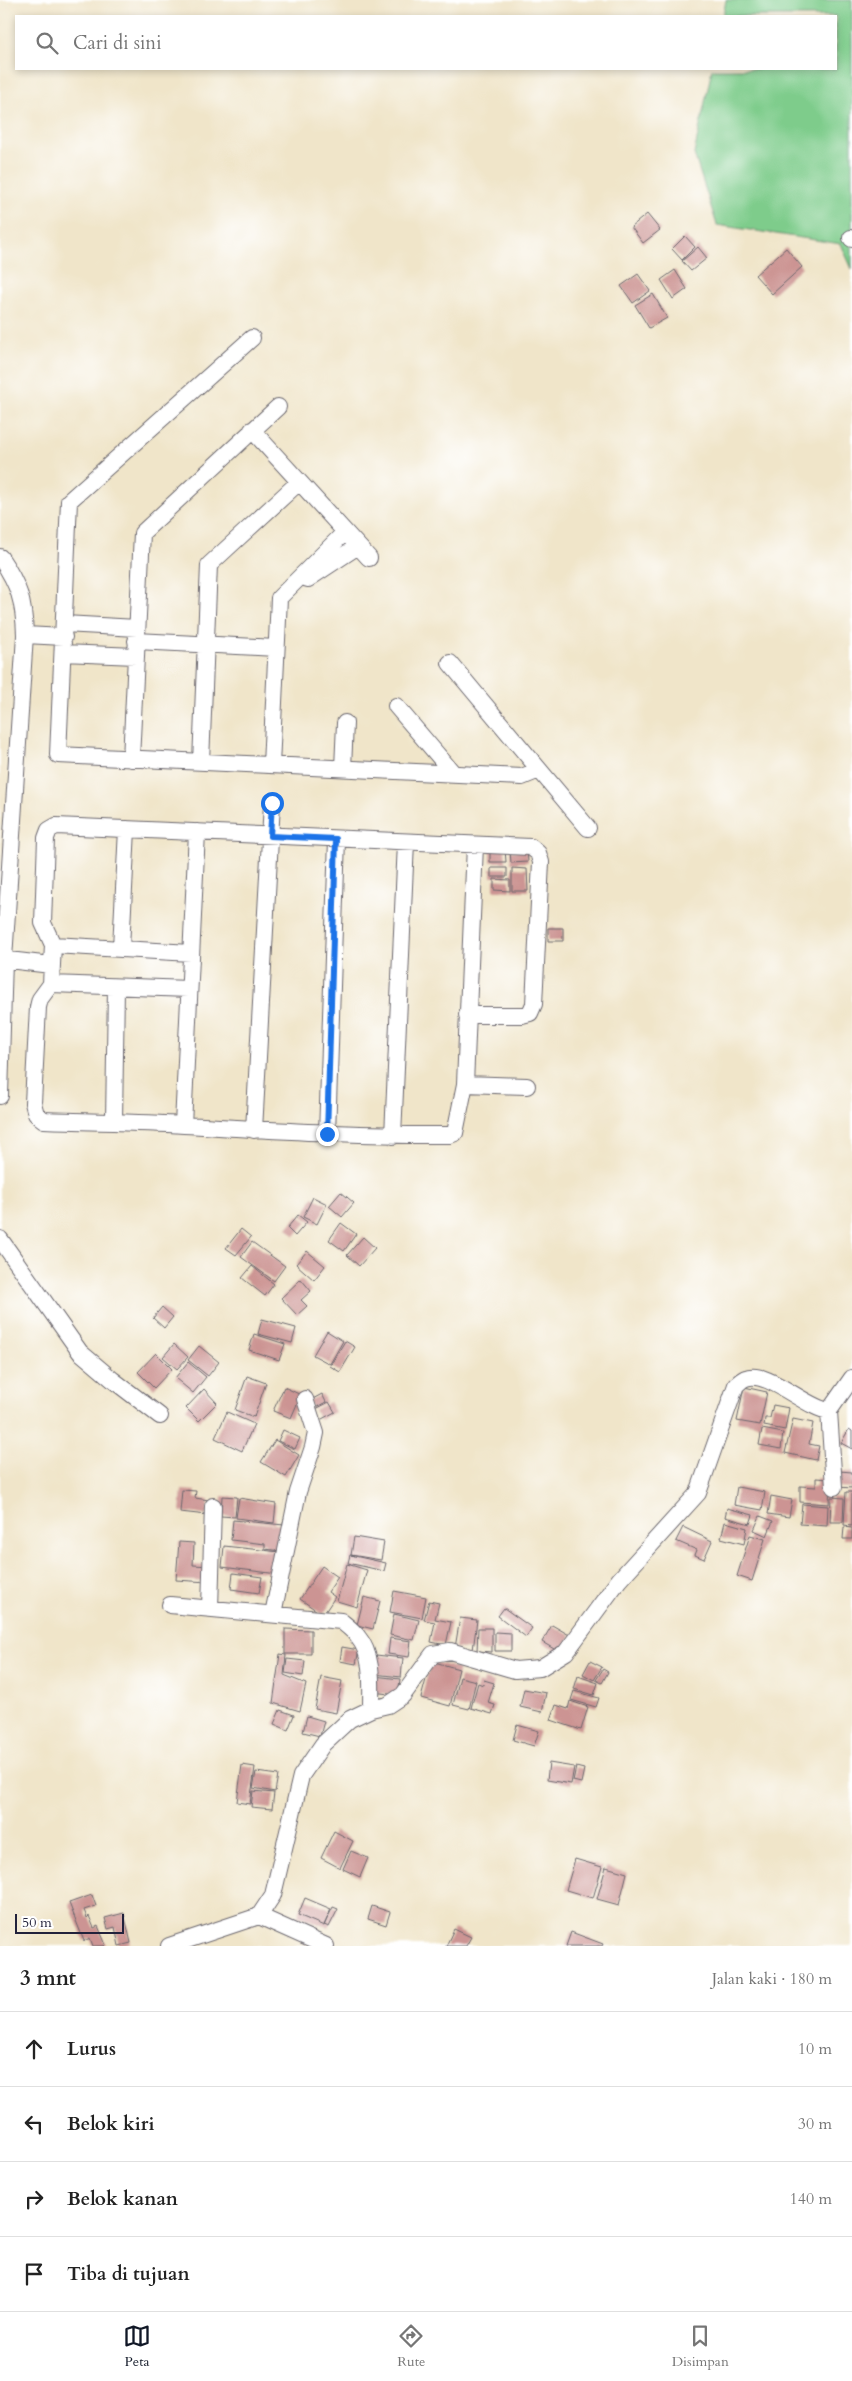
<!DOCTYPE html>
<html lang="id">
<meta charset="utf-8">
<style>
:root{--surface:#fff;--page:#f6f6f6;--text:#222;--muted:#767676;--line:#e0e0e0;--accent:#111827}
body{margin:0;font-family:Cardo,serif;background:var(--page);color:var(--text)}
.scale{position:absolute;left:15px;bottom:12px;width:109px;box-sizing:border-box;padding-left:5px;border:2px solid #22223b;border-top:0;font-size:14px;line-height:18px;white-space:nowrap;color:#22223b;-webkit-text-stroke:4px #fff;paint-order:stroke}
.stop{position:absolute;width:15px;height:15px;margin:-11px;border:4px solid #1a73e8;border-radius:50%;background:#fff}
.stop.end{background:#1a73e8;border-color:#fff;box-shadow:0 1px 5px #0008}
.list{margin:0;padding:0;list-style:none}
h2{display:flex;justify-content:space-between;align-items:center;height:65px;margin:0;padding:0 20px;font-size:21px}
h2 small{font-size:16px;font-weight:400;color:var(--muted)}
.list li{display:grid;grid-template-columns:32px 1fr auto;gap:15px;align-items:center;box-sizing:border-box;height:75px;padding:0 20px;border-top:1px solid var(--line)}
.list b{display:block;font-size:19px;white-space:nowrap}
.list em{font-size:16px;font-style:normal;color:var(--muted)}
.icon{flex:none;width:28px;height:28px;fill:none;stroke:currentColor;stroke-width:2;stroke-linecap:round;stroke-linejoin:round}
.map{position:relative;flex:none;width:852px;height:1946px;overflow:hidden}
.search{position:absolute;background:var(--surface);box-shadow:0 2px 8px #0003;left:15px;right:15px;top:15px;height:55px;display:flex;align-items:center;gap:12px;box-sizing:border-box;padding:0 18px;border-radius:0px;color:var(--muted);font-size:19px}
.sheet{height:365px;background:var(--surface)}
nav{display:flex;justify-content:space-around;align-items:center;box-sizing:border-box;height:70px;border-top:1px solid var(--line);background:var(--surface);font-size:14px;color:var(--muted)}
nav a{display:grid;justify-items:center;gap:2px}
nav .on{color:var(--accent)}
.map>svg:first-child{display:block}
.green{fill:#7ecc8b;stroke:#507763}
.building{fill:#cc9493}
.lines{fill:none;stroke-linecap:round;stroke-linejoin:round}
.minor-casing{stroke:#6a666d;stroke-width:18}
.minor{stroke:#fff;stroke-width:16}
.route{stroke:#1a73e8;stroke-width:6}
</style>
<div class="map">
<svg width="852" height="1946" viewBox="0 0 852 1946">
<rect width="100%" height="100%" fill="#fff"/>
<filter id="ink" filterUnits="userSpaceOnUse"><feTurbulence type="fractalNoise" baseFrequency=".02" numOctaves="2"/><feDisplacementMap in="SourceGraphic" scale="10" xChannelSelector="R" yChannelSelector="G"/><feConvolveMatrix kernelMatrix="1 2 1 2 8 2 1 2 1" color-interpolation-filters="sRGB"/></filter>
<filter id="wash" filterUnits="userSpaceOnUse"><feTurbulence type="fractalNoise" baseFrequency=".0096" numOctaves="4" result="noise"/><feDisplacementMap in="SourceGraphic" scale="20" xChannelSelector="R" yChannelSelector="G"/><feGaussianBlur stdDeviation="1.12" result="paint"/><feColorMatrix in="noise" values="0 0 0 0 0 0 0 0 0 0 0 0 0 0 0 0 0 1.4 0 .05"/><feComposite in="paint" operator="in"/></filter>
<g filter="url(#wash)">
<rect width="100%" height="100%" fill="#f0e5c9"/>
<!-- green -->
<path class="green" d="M726 0H852V269L841 244 717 225 694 154 712 69H836V16H723Z"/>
<g id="blocks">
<!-- building -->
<path class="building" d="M647 214 660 230 643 243 631 227Z
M685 236 695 247 682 260 672 249Z
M698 247 707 258 691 271 682 261Z
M786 248 802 267 772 294 755 275Z
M675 270 687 289 673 299 661 280Z
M638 274 650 291 633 303 621 286Z
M653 294 667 318 649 328 635 305Z
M490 849H505L506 862H490Z
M527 850 528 862 511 863 510 851Z
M491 868H507V877H491Z
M512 868 527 869 528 891H512Z
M494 879 510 880V891L494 890Z
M548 928H563V941H548Z
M341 1192 354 1203 342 1217 329 1206Z
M313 1197 327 1204 317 1224 303 1217Z
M298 1215 307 1222 295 1236 287 1228Z
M341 1223 356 1234 344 1251 329 1240Z
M241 1229 251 1237 236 1255 226 1248Z
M363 1237 375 1248 359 1266 347 1255Z
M252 1242 285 1266 274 1281 241 1257Z
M307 1251 325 1266 314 1280 296 1264Z
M252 1266 274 1284 265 1296 242 1278Z
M301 1279 311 1291 301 1300 307 1306 297 1315 281 1298Z
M162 1307 173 1317 164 1328 153 1318Z
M262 1319 296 1328 292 1343 258 1334Z
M327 1331 343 1341 330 1364 313 1355Z
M254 1334 285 1344 279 1360 249 1350Z
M345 1341 355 1347 340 1372 330 1366Z
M174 1344 188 1357 177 1369 163 1357Z
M199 1346 219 1362 208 1376 188 1360Z
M156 1353 172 1369 154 1388 138 1372Z
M188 1362 206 1377 193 1393 175 1378Z
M247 1376 266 1383 254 1417 235 1410Z
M284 1387 301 1395 291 1418 273 1411Z
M744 1387 767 1392 760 1425 737 1421Z
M204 1389 217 1403 199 1421 186 1408Z
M322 1394 326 1402 313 1409 309 1401Z
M329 1402 335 1412 320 1420 314 1410Z
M773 1405 789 1408 785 1430 764 1426 765 1418H770Z
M227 1412 254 1424 242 1451 215 1438Z
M793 1419 813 1423 809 1444 819 1446 816 1460 785 1453Z
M762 1429 783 1433 781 1449 759 1445Z
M849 1429 852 1431V1449L841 1443Z
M283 1430 300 1438 295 1449 278 1441Z
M275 1440 299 1455 286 1477 261 1462Z
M839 1471 852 1472V1488L838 1487Z
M816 1478 830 1479 829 1504 800 1502V1486L816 1487Z
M737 1487 765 1492 762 1510 734 1505Z
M182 1490 196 1491 195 1498 209 1500 207 1515 180 1512Z
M846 1492H852V1526L844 1525Z
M222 1496 237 1497 235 1517 221 1516Z
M771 1496 792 1500 789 1517 768 1514Z
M831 1497 844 1498 843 1522H830Z
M239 1498 276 1504 274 1523 236 1518Z
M802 1504 828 1506 827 1526 800 1524Z
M727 1508 753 1515 750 1524 725 1517Z
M760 1516 773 1521 767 1536 754 1530Z
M233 1520 284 1525 281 1551 265 1549V1544L231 1540Z
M725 1522 747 1528 744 1544 721 1538Z
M683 1527 712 1541 704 1559 695 1555 697 1550 676 1541Z
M844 1527 852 1528V1539H843Z
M750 1535 765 1539 752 1581 737 1576Z
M354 1537 384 1542 381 1560 351 1555Z
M179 1542 194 1543 193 1565 210 1566 208 1582 176 1580Z
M224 1546 280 1552 278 1574 222 1567Z
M350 1555 386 1563 384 1571 348 1563Z
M347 1564 367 1570 357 1607 337 1601Z
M322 1566 338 1577 328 1592 335 1597 323 1615 300 1599Z
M233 1573 262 1577 259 1593 231 1589Z
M394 1591 426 1597 422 1618 390 1612Z
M364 1597 380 1601 373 1629 357 1625Z
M429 1601 439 1603 435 1619 451 1622 446 1645 431 1642 435 1622 424 1620Z
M504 1608 532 1628 526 1637 498 1616Z
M394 1614 419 1620 414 1640 390 1635Z
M460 1618 477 1620 473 1650 455 1648Z
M552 1625 571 1636 561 1653 542 1642Z
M478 1628H492V1652L477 1651Z
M285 1629 311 1630V1654H285Z
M495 1632 511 1633V1651H495Z
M390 1638 411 1641 409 1657 388 1654Z
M342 1647 359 1650 356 1664 340 1661Z
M280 1654 286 1655 284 1675 306 1684 300 1711 273 1703Z
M376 1655 403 1658 401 1677 374 1674Z
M287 1659 305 1661 303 1676 285 1673Z
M431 1661 459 1669 450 1706 421 1698Z
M590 1661 602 1667 594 1680 583 1674Z
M603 1669 608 1672 602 1683 596 1680Z
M374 1676 400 1679 398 1695 372 1692Z
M578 1676 598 1683 594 1695 574 1689Z
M321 1677 342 1681 336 1713 315 1709Z
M460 1677 476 1681 469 1709 453 1705Z
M484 1680 494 1683 488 1703 495 1705 492 1714 471 1708 478 1683 483 1685Z
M524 1689 546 1693 542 1712 520 1707Z
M574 1691 599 1698 596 1707 571 1700Z
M570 1701 588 1707 581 1730 551 1720 556 1705 568 1709Z
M280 1710 294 1715 288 1730 274 1724Z
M307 1716 324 1721 320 1736 303 1732Z
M517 1725 539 1731 534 1746 513 1740Z
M549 1763 574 1767 571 1784 547 1780Z
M242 1765 255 1767 250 1804 237 1802Z
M576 1767 584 1769 581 1783 573 1781Z
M256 1772 278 1775 275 1792 253 1788Z
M253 1791 274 1793 272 1809 251 1807Z
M334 1831 353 1841 340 1868 321 1858Z
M351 1851 368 1858 360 1877 343 1869Z
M575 1859 602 1867 593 1898 566 1890Z
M606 1867 627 1873 619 1905 597 1899Z
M92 1895 96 1906 84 1910 87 1918 89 1916 94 1928 98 1926 106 1945 103 1946H93L90 1938 84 1941 69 1903Z
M305 1898 331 1909 324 1926 298 1915Z
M372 1906 390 1912 386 1925 368 1919Z
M333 1907 338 1909 329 1927 324 1925Z
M124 1913 131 1943 119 1946 115 1927 108 1929 105 1918Z
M454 1929 471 1937 466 1946H446Z
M571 1932 603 1944 602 1946H566Z"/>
</g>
</g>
<g filter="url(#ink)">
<use href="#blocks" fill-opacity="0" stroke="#6a666d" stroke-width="1"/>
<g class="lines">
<defs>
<path id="minor" d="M851 238 852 239
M252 338 69 501 58 755 522 777 539 770
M252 430 369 558
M0 557C19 585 24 601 25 635L4 959 0 1096
M308 579 358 546
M64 624 137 628
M25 635 64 637
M136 641 276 648
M63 653 136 656
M450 663 588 828
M396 706 453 773
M131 759 142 533 278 407
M201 762 209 565 299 482
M271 765 279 598 345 532
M343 768 345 723
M53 945 191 953
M121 948 127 829
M0 959 51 965
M51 984 189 989
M467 1015H522L530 1013 534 1004 541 862 538 853 531 847 56 826 49 830 46 838 43 923 53 945 51 984 40 999 38 1007 33 1103 36 1114 44 1120C91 1122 138 1122 184 1125 273 1130 361 1136 450 1135L455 1133 465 1084 475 845
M465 1084 527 1086
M114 1122 116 987
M183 1125 197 832
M254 1130 272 803
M327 1134 337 839
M393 1136 406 842
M0 1239 80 1352 113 1380 160 1416
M829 1411 834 1487
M170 1605 341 1621C347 1626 354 1631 358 1637 374 1656 371 1686 371 1709
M210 1609 213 1506
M273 1614 298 1492 313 1447 316 1433 305 1399
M259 1916 326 1946
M169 1946 259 1916 273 1895 301 1776 323 1744 350 1719 371 1709 388 1705 403 1695 433 1654 450 1651 515 1670 540 1668 566 1652 619 1580 698 1493 736 1385C739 1383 742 1379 746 1378 766 1369 806 1408 829 1411L852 1378"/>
</defs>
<!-- minor casing -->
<use href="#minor" class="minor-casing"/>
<!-- minor -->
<use href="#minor" class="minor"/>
</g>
</g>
<g class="lines" filter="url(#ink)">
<!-- route -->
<path class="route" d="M272 803 270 836 336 839 327 1134"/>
</g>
</svg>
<div class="scale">50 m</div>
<div class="stop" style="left:272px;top:803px"></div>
<div class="stop end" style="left:327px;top:1134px"></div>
<div class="search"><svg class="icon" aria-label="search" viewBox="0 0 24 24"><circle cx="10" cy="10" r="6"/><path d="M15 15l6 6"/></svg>Cari di sini</div>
</div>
<section class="sheet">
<h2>3 mnt<small>Jalan kaki · 180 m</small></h2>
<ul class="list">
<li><svg class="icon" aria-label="ahead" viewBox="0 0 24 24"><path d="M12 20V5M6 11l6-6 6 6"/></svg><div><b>Lurus</b></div><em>10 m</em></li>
<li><svg class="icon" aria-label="left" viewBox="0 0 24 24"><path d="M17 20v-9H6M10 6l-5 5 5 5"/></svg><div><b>Belok kiri</b></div><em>30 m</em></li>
<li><svg class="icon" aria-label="right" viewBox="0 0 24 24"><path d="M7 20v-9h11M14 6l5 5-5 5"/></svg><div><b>Belok kanan</b></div><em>140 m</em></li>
<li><svg class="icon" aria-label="arrive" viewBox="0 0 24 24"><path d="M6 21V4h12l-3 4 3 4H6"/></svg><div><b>Tiba di tujuan</b></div></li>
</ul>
</section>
<nav>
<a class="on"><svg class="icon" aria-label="map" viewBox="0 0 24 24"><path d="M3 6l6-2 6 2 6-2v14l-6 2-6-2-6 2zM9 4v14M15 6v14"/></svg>Peta</a>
<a><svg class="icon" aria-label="directions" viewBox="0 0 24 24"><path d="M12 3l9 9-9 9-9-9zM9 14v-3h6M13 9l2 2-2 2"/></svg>Rute</a>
<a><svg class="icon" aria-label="saved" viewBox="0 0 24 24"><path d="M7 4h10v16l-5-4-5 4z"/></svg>Disimpan</a>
</nav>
